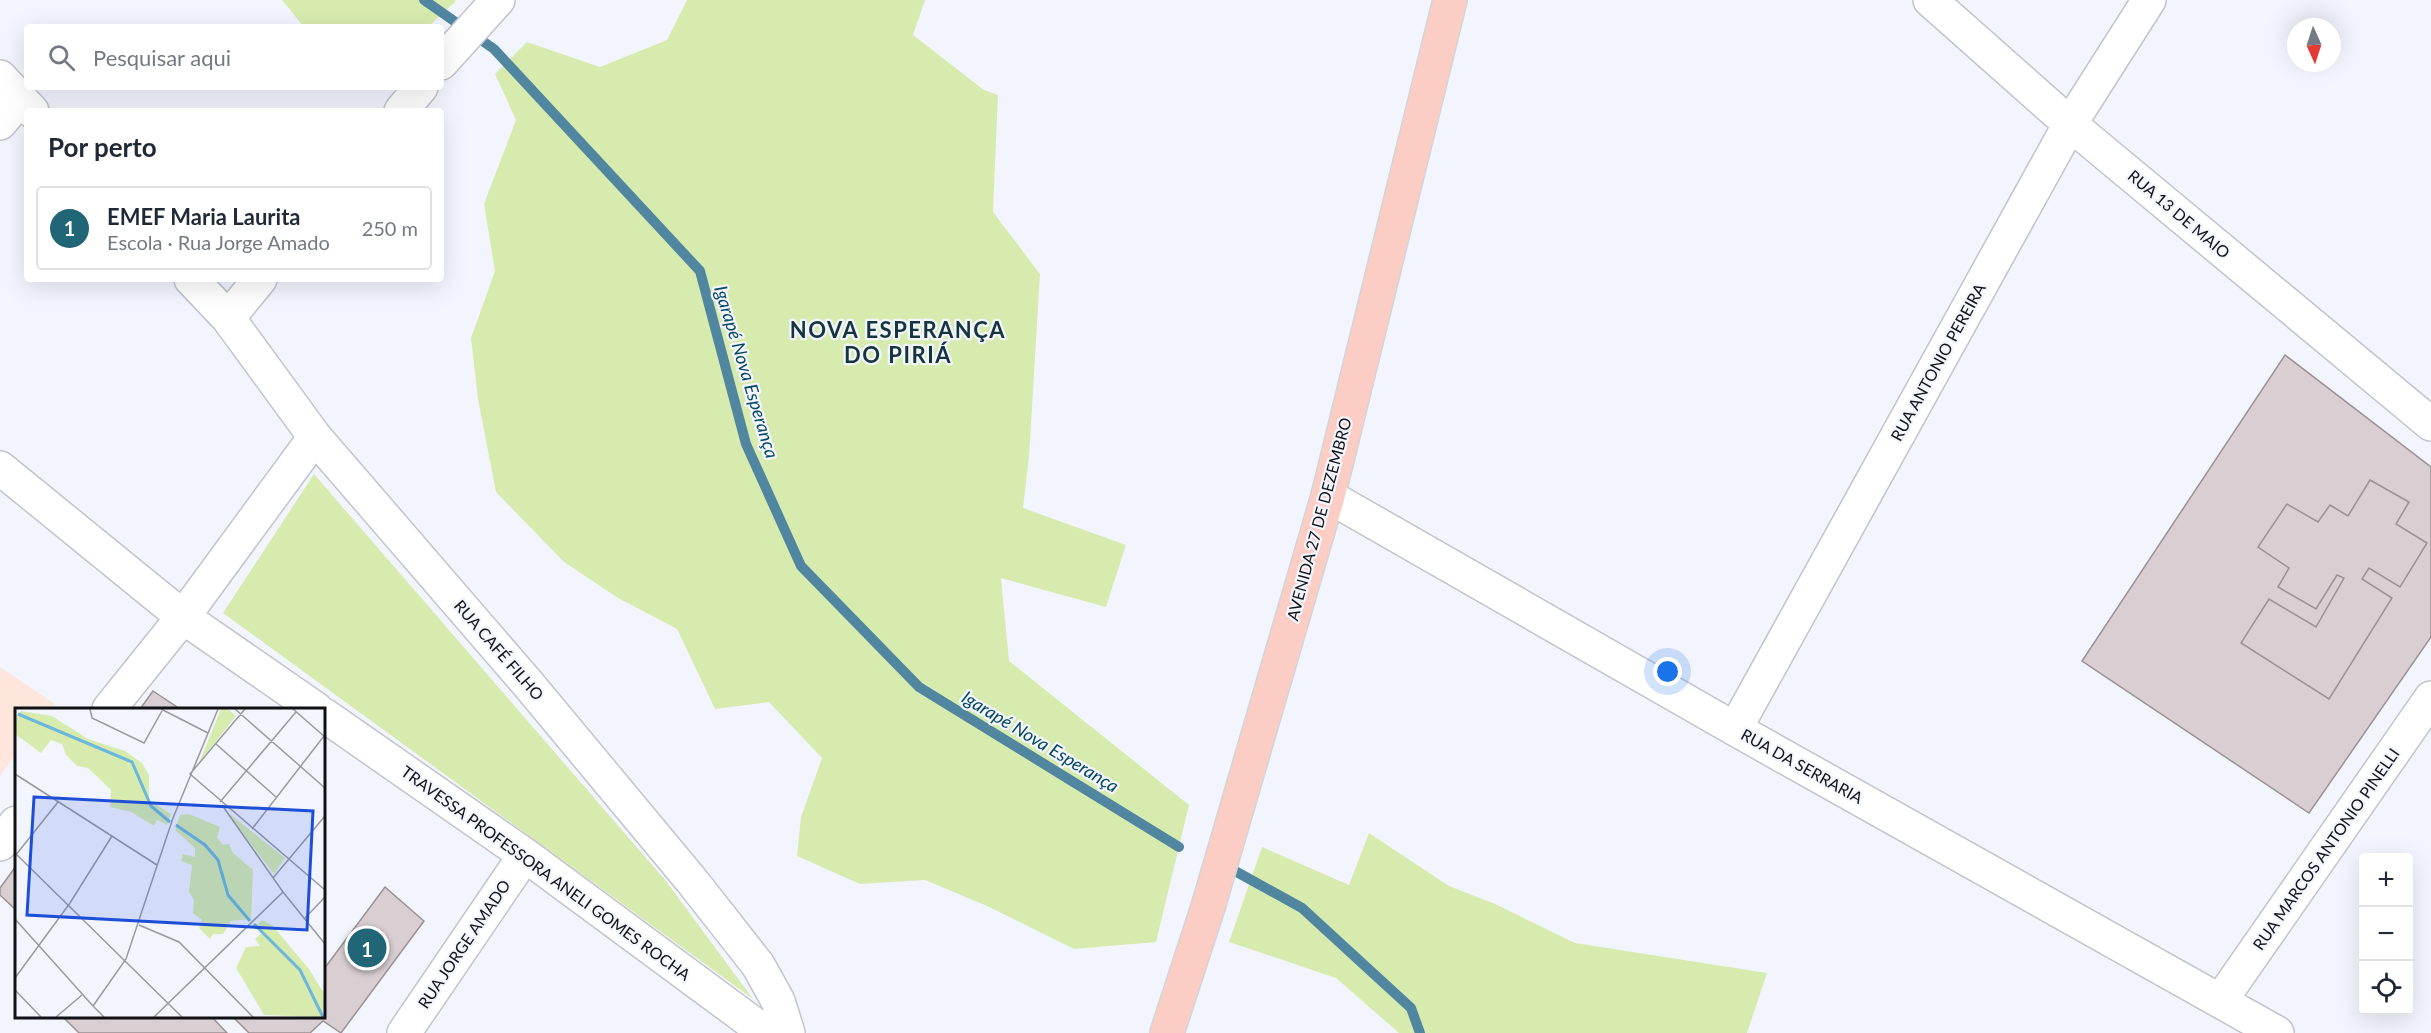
<!DOCTYPE html>
<html lang="pt">
<meta charset="utf-8">
<style>
:root{--surface:#fff;--page:#f2f2f3;--text:#1f2937;--muted:#747a83;--line:#e0e1e3;--accent:#216677}
body{margin:0;font-family:Lato,sans-serif;background:var(--page);color:var(--text)}
.controls{position:absolute;right:18px;bottom:18px;display:grid;overflow:hidden;border-radius:6px;box-shadow:0 6px 24px #0002}
.controls button{width:54px;height:54px;display:grid;place-items:center;padding:0;border:0;border-bottom:2px solid var(--line);background:var(--surface);color:var(--text);font:30px sans-serif}
.compass{position:absolute;left:2287px;top:18px;width:54px;height:54px;border-radius:50%;background:var(--surface);box-shadow:0 6px 24px #0002;rotate:177deg}
.you{position:absolute;left:1668px;top:672px;width:21px;height:21px;margin:-15px;border:4px solid #fff;border-radius:50%;background:#1a73e8;box-shadow:0 0 0 9px #1a73e833}
.badge{display:grid;place-items:center;width:39px;height:39px;border-radius:50%;background:var(--accent);color:#fff;font-size:20px;font-weight:700}
.pin{position:absolute;translate:-50% -50%;border:3px solid #fff;box-shadow:0 2px 6px #0006}
.list{margin:0;padding:0;list-style:none}
h2{display:flex;justify-content:space-between;align-items:center;height:78px;margin:0;padding:0 24px;font-size:26px}
h2 small{font-size:20px;font-weight:400;color:var(--muted)}
.list li{display:grid;grid-template-columns:39px 1fr auto;gap:18px;align-items:center;box-sizing:border-box;height:84px;margin:0 12px 12px;padding:0 12px;border:2px solid var(--line);border-radius:6px}
.list b{display:block;font-size:22px;white-space:nowrap}
.list p{margin:0;font-size:20px;white-space:nowrap;color:var(--muted)}
.list em{font-size:20px;font-style:normal;color:var(--muted)}
.icon{flex:none;width:33px;height:33px;fill:none;stroke:currentColor;stroke-width:2;stroke-linecap:round;stroke-linejoin:round}
.map{position:relative;flex:none;width:2431px;height:1033px;overflow:hidden}
.search{position:absolute;background:var(--surface);box-shadow:0 6px 24px #0002;left:24px;top:24px;width:420px;height:66px;display:flex;align-items:center;gap:15px;box-sizing:border-box;padding:0 21px;border-radius:6px;color:var(--muted);font-size:22px}
.panel{position:absolute;background:var(--surface);box-shadow:0 6px 24px #0002;left:24px;top:108px;width:420px;height:174px;border-radius:6px}
.map>svg:first-child{display:block}
.medical{fill:#fee6dc}
.green{fill:#d8ebae}
.lines{fill:none;stroke-linecap:round;stroke-linejoin:round}
.stream{stroke:#5086a0;stroke-width:10}
.building{fill:#d9cfd2;stroke:#9a9194;stroke-width:1.5}
.minor-casing{stroke:#c1c4cc;stroke-width:36}
.major-casing{stroke:#d4d4d5;stroke-width:36}
.minor{stroke:#fff;stroke-width:33}
.major{stroke:#fbcdc5;stroke-width:33}
.labels{text-anchor:middle;stroke-width:4.5;stroke-linejoin:round;paint-order:stroke}
.street-label{font-size:16px;fill:#101114;stroke:#f3f5fe}
.water-label{font-size:18px;font-style:italic;fill:#02475f;stroke:#f3f5fe}
.district-label{font-size:22px;font-weight:bold;letter-spacing:1.5px;fill:#15343d;stroke:#f3f5fe}
.inset-river{fill:none;stroke:#6bb8dc;stroke-width:3}
.inset-road{fill:none;stroke:#989aa0;stroke-width:1.5}
.view{fill:#1d4ed8;fill-opacity:0.15;stroke:#1d4ed8;stroke-width:3}
.inset-edge{fill:none;stroke:#101114;stroke-width:3}
</style>
<div class="map">
<svg width="2431" height="1033" viewBox="0 0 2431 1033">
<rect width="100%" height="100%" fill="#f3f5fe"/>
<!-- medical -->
<path class="medical" d="M0 667 55 704 51 709H16V754L0 776Z"/>
<!-- green -->
<path class="green" d="M282 0H455L456 1 428 27H304Z
M687 0H925L913 35 984 90 998 95 993 212 1040 274 1029 457 1023 508 1126 545 1106 607 1001 578 1009 661 1189 805 1156 942 1074 949 987 906 925 880 860 884 797 856 801 817 822 758 769 702 715 709 677 629 618 598 564 562 496 492 478 399 471 338 495 271 484 204 516 120 495 74 527 42 600 67 667 40Z
M314 474 666 881 753 999 223 613Z
M1369 833 1449 886 1495 904 1575 943 1767 973 1747 1033H1399L1336 978 1229 942 1262 847 1349 885Z"/>
<g class="lines">
<!-- stream -->
<path class="stream" d="M424 0 494 49 700 271 746 444 801 566 919 687 1179 847
M1235 871 1302 908 1411 1008 1420 1033"/>
</g>
<!-- building -->
<path class="building" d="M2285 355 2431 467V637L2309 813 2082 661Z
M2370 480 2409 502 2396 524 2427 543 2400 587 2369 568 2362 579 2392 598 2329 699 2241 643 2269 599 2316 627 2344 578 2337 575 2316 609 2278 587 2289 568 2258 547 2287 504 2318 522 2330 505 2348 516Z
M153 691 180 709H140Z
M16 866V910L0 895V888Z
M385 887 424 921 341 1033 323 1021 310 1033H249L232 1016H324V969Z
M62 1016H211L227 1033H79Z"/>
<g class="lines">
<defs>
<path id="minor" d="M1930 0 2070 124 2431 424
M441 63 498 0
M0 77 32 111
M401 111 421 87
M0 123 20 99
M191 279 228 318 315 437 529 685 692 881 758 965 778 1001 788 1033
M228 318 260 279
M0 468 183 617 316 709
M1328 496 1735 729 2277 1033
M109 709 183 617 315 437
M324 715 525 855 766 1033
M1735 729 2070 124 2149 0
M0 844 16 823
M2221 1000 2431 698
M404 1033 525 855"/>
<path id="major" d="M1167 1033 1208 907 1328 496 1450 0"/>
</defs>
<!-- minor casing -->
<use href="#minor" class="minor-casing"/>
<!-- major casing -->
<use href="#major" class="major-casing"/>
<!-- minor -->
<use href="#minor" class="minor"/>
<!-- major -->
<use href="#major" class="major"/>
</g>
<g class="labels">
<!-- street labels -->
<g class="street-label">
<text transform="translate(2179 214) rotate(40)" y="6">RUA 13 DE MAIO</text>
<text transform="translate(1938 362) rotate(-61)" y="6">RUA ANTONIO PEREIRA</text>
<text transform="translate(1319 519) rotate(-75)" y="6">AVENIDA 27 DE DEZEMBRO</text>
<text transform="translate(499 650) rotate(49)" y="6">RUA CAFÉ FILHO</text>
<text transform="translate(1802 766) rotate(29)" y="6">RUA DA SERRARIA</text>
<text transform="translate(2326 849) rotate(-55)" y="6">RUA MARCOS ANTONIO PINELLI</text>
<text transform="translate(546 873) rotate(36)" y="6">TRAVESSA PROFESSORA ANELI GOMES ROCHA</text>
<text transform="translate(464 944) rotate(-56)" y="6">RUA JORGE AMADO</text>
</g>
<!-- water labels -->
<g class="water-label">
<text transform="translate(746 372) rotate(73)" y="6">Igarapé Nova Esperança</text>
<text transform="translate(1040 742) rotate(31)" y="6">Igarapé Nova Esperança</text>
</g>
<!-- district labels -->
<g class="district-label">
<text x="898" y="338">NOVA ESPERANÇA<tspan x="898" dy="25">DO PIRIÁ</tspan></text>
</g>
</g>
<!-- overview -->
<g transform="translate(15 708)">
<rect width="310" height="310" fill="#f3f5fe"/>
<path d="M206 1H213L221 8 184 55ZM6 3 37 8 73 31 110 43 127 55 134 67V92L156 106 152 117 142 112 139 118 116 104 95 99 96 82 73 60 62 58 51 47 47 36 36 32 26 45 0 26 2 7ZM211 103 270 150 259 166 221 117ZM174 106 205 119 202 130 208 137 214 136 218 145 238 162 236 211 216 213 208 226H198L195 231 184 220 187 212 178 205 179 192 174 184 177 157 166 153 168 146 180 149V140L160 122 165 107ZM247 212 257 217 294 261 310 287V309L249 307 221 260 231 239 245 238 240 231 247 225 240 219Z" fill="#d8ebae"/>
<path class="inset-river" d="M3 6 117 54 136 98 155 114M161 117 190 137 203 152 213 187 235 213M239 216 285 262 308 309"/>
<path class="inset-road" d="M75 1 77 10 129 35 148 1M146 1 193 25M220 1 310 80M230 1 175 66 310 182M278 1 310 29M201 36 261 89M0 66 142 157M205 94 281 4M207 97 268 184 310 236M237 121 309 28M0 145 167 309M0 148 43 94M258 170 310 108M290 210 310 189M0 211 78 298M124 217 164 234 238 309M0 270 55 195 97 128M0 282 26 309M41 309 67 287M89 309 78 298 111 251 158 110 203 1M139 309 268 184"/>
<path class="view" d="M19 89 298 103 292 222 12 207Z"/>
<rect width="310" height="310" class="inset-edge"/>
</g>
</svg>
<div class="controls">
<button>+</button>
<button>−</button>
<button><svg class="icon" aria-label="locate" viewBox="0 0 24 24"><circle cx="12" cy="12" r="6"/><path d="M12 2v4M12 18v4M2 12h4M18 12h4"/></svg></button>
</div>
<svg class="compass" viewBox="-18 -18 36 36"><path d="M0-13l5 13h-10z" fill="#e53935"/><path d="M0 13l5-13h-10z" fill="#747a83"/></svg>
<div class="you"></div>
<div class="pin badge" style="left:367px;top:948px">1</div>
<div class="search"><svg class="icon" aria-label="search" viewBox="0 0 24 24"><circle cx="10" cy="10" r="6"/><path d="M15 15l6 6"/></svg>Pesquisar aqui</div>
<section class="panel">
<h2>Por perto<small></small></h2>
<ul class="list">
<li><span class="badge">1</span><div><b>EMEF Maria Laurita</b><p>Escola · Rua Jorge Amado</p></div><em>250 m</em></li>
</ul>
</section>
</div>
